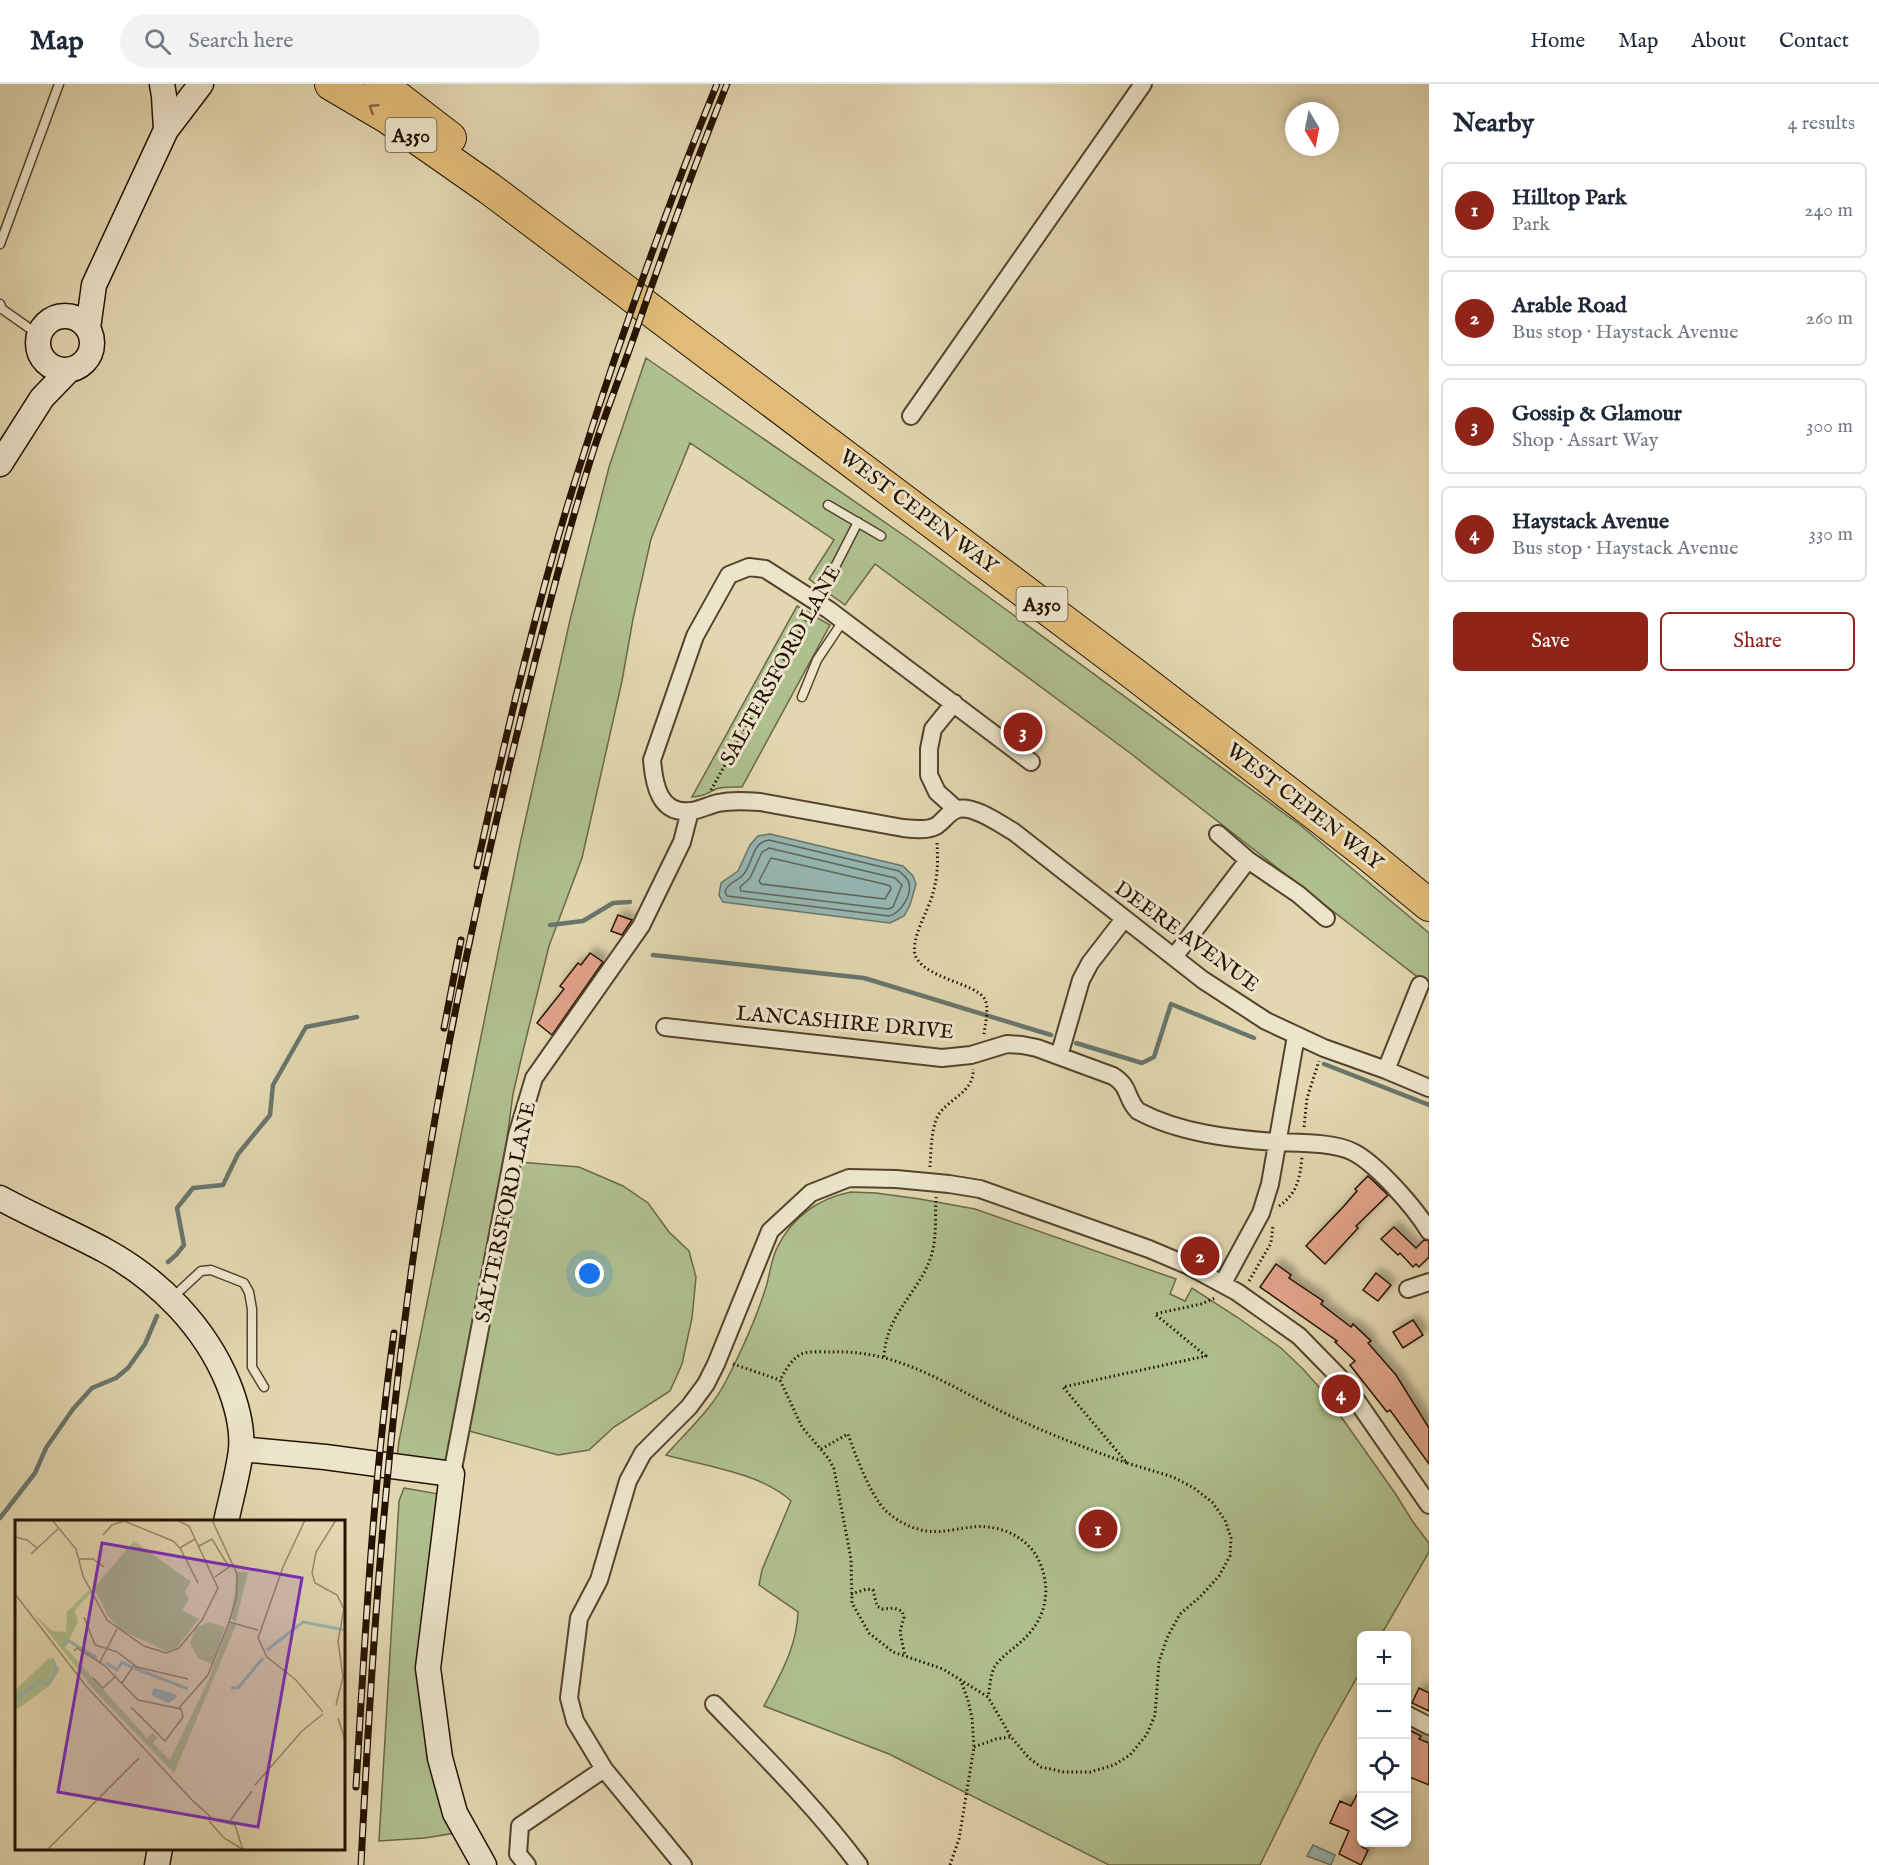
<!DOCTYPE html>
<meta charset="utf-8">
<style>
:root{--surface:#fff;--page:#f2f2f3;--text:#1f2937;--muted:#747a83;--line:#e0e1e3;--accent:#8f2418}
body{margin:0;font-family:"IM FELL English",serif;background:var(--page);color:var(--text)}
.controls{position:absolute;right:18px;bottom:18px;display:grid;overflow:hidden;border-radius:9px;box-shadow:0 3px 9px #0003}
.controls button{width:54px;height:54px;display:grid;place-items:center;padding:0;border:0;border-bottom:2px solid var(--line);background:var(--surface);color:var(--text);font:30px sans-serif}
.compass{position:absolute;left:1285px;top:18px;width:54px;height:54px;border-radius:50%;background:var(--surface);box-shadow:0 3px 9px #0003;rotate:170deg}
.you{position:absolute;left:590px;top:1190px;width:21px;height:21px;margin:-15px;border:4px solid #fff;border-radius:50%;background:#1a73e8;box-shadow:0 0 0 9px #1a73e833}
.badge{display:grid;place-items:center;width:39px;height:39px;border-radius:50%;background:var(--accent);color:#fff;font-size:20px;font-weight:700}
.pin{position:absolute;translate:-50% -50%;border:3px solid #fff;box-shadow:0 2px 6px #0006}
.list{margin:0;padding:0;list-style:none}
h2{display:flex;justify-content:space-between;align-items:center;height:78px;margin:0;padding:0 24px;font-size:26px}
h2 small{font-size:20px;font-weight:400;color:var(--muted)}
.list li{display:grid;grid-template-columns:39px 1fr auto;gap:18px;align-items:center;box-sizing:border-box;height:96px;margin:0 12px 12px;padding:0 12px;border:2px solid var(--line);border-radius:9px}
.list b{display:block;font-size:22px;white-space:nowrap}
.list p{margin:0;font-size:20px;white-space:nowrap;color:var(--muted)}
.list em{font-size:20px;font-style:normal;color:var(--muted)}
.actions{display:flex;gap:12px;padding:18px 24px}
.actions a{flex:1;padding:14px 0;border:2px solid var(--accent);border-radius:9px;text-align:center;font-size:21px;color:var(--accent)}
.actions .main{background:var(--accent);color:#fff}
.icon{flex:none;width:33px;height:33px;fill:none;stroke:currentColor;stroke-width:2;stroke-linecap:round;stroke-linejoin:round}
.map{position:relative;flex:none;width:1429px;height:1781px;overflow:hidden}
header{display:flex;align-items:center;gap:36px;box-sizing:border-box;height:84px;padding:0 30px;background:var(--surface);border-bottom:2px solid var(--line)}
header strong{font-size:28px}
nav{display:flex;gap:33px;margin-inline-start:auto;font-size:21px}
.search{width:420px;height:54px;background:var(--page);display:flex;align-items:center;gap:15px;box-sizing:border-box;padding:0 21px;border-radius:33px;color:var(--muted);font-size:22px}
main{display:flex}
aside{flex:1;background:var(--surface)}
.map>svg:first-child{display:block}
.green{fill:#afbf8e;stroke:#6a6847;stroke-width:1.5}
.water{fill:#96b8b4;stroke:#68766c;stroke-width:1.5}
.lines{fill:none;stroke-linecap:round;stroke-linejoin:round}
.shore{stroke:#5d655a;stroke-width:1.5}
.stream{stroke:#68766c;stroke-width:4.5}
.building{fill:#e1a38a;stroke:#241200;stroke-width:1.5;filter:url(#shadow)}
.lane-casing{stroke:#54432c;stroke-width:11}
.street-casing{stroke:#54432c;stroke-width:20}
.secondary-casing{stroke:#241200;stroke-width:27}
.highway-casing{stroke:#241200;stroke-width:34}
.path{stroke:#241200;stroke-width:3;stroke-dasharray:1.5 3;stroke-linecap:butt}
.lane{stroke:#ece5cc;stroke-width:8}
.street{stroke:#ece5cc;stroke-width:16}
.secondary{stroke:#ece5cc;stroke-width:24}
.highway{stroke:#e1bc78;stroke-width:32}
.rail-casing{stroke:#241200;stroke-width:7}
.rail{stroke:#ece5cc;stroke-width:4.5;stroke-dasharray:14;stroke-linecap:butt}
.oneway{stroke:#82673c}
.labels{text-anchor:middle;stroke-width:6;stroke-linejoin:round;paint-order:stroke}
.shield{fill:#ece5cc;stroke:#60513d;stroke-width:1.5}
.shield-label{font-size:20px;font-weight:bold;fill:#241200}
.street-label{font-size:21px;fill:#241200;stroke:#ece5cc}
.inset-river{fill:none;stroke:#96b8b4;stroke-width:3}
.inset-road{fill:none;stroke:#96886a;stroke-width:1.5}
.view{fill:#7b2cbf;fill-opacity:0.15;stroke:#7b2cbf;stroke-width:3}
.inset-edge{fill:none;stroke:#241200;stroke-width:3}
</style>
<header>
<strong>Map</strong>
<div class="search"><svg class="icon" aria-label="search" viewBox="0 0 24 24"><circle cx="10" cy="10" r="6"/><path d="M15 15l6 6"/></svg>Search here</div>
<nav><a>Home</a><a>Map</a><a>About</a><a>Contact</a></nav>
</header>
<main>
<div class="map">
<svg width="1429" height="1781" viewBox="0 0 1429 1781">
<defs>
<filter id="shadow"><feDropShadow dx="5.5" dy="-5.5" stdDeviation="3" flood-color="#0004"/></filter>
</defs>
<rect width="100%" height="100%" fill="#e2d7b0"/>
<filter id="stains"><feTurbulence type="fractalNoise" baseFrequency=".00333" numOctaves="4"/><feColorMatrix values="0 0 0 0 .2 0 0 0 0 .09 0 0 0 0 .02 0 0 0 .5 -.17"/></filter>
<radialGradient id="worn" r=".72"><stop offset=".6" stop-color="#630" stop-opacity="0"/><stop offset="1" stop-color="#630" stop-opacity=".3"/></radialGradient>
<!-- green -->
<path class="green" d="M646 274 915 459 1300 741 1429 849V902L1130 669 875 480 845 521 809 495 834 456 690 359 651 455 633 535 622 597 582 774 549 862 523 967 513 1010 504 1077 448 1380 397 1373 399 1357 520 760 570 536 609 383Z
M797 522 830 541 742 703C734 703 724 702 716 705 706 710 704 712 692 713Z
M519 1078 579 1083 623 1102 648 1119 669 1148 689 1167 696 1193 692 1234 682 1280 670 1307 614 1343 589 1366 558 1371 469 1347Z
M851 1108 876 1109 920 1115 975 1125 1176 1195 1170 1210 1185 1217 1192 1204 1237 1233 1281 1264 1303 1285 1325 1310 1395 1409 1413 1438 1429 1459V1468L1381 1551 1362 1552 1361 1586 1319 1661 1260 1781H1109L889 1670 764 1622C780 1591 797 1563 798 1528L759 1501 762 1486 791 1417C761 1389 705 1382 666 1371 687 1347 712 1325 726 1297 740 1270 757 1232 766 1203 770 1190 771 1176 777 1164 792 1133 819 1114 851 1108Z
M404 1404 439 1410 430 1479 455 1749 425 1754 379 1757 399 1417Z"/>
<!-- water -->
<path class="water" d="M770 750 903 782 913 792 916 800 910 821 904 832 890 839 723 818 719 811 721 799 738 787 750 761 758 752Z
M1313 1761 1335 1771 1331 1781 1307 1772Z"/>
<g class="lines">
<!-- shore -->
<path class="shore" d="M769 756 899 787C903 791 908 794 909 799 912 811 901 829 889 832L727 812 725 808C727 800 735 798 742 792 754 781 750 759 769 756Z
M769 764 895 794 902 801 893 823 888 825 741 807 740 803 750 794 762 768Z
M771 774 884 800 890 802 891 805 885 815 761 800 759 797Z"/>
<!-- stream -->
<path class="stream" d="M550 841 583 837 613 819 630 818
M653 871 864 894 1051 951
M1076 959 1142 979 1154 973 1171 920 1254 954
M1324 980 1429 1021
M168 1178 176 1171 184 1161 177 1124 193 1104 223 1101 238 1070 270 1031 273 1001 306 943 357 933
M0 1434 35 1389 46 1364 73 1325 92 1304 116 1294 128 1284 145 1260 157 1232"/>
</g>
<!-- building -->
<path class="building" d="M618 831 632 836 622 851 611 847Z
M590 869 603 878 552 951 537 939 564 905 560 902 578 879 581 881Z
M1368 1092 1388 1111 1356 1142 1358 1144 1325 1180 1306 1162 1344 1122 1357 1107 1355 1105Z
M1394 1143 1416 1164 1424 1156 1429 1157V1173L1419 1183 1416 1180 1413 1183 1400 1169 1398 1171 1381 1155Z
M1276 1180 1291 1191 1289 1194 1323 1217 1321 1220 1351 1243 1353 1240 1371 1257 1368 1259 1396 1291 1429 1344V1380L1390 1326 1387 1328 1350 1281 1355 1277 1335 1258 1337 1257 1260 1203Z
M1376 1189 1391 1201 1378 1217 1363 1206Z
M1413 1236 1423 1251 1403 1264 1393 1248Z
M1419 1604 1429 1609V1627L1412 1619Z
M1407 1645 1421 1652 1419 1655 1429 1659V1701L1407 1692Z
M1362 1701V1763L1368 1766 1361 1781 1339 1770 1349 1747 1330 1739 1340 1717 1351 1722Z"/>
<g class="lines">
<defs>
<path id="lane" d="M0 160 59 0
M0 220 2 225 39 251
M828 421 881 452
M817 518 858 438
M802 613 817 576 843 537
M172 1214 201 1187 211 1186 244 1199 249 1208 252 1225V1283L264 1303"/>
<path id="street" d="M911 332 1143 0
M954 619 933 645 929 665V691L937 708 956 725
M1031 678 829 526 765 485 749 483 729 491 695 552 652 676C654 700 659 731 691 727 700 726 709 721 718 719 732 716 746 717 760 718L903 744C913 745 927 747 936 742 944 737 948 728 958 725 974 721 1000 740 1014 748L1203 896 1266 937 1324 964 1386 986 1429 1004
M1218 750 1248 776
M1174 873 1248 776 1298 810 1326 834
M665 943 942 974 971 971 1007 960 1022 961 1037 964 1113 992C1131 1003 1125 1014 1138 1027 1179 1049 1231 1055 1276 1058 1298 1059 1334 1058 1353 1068 1377 1080 1415 1124 1429 1147
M1059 972 1081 896 1090 879 1124 835
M1386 986 1420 901
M1223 1199 1261 1129 1270 1100 1296 952
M1408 1205 1429 1198
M452 1390 517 1051 534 994 641 842 682 758 690 727
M714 1620C764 1672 816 1723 859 1781
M1406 1630 1429 1642
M527 1781 518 1770 520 1742 604 1685
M683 1781 604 1685 575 1637 569 1614 579 1534 599 1496 628 1397 643 1369 689 1323 706 1300 716 1280 770 1147 811 1109 849 1094 896 1095 949 1100 980 1105 1149 1165 1187 1181 1237 1208 1299 1252 1343 1297 1429 1421"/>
<path id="secondary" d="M162 0 164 12 166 46
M38 259a27 27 0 1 1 54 0a27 27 0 1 1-54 0Z
M88 244 94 201 166 46 201 0
M0 380 42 314 69 286
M0 1114C35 1133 71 1148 106 1167 159 1196 205 1243 228 1299 236 1319 243 1344 241 1366 238 1390 231 1414 226 1438
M241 1365 325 1373 452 1390 428 1584 440 1674 455 1729 484 1781
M157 1781 160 1764"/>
<path id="highway" d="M331 0 387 33 490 105 1134 590 1366 769 1429 821
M380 0 450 54"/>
</defs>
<!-- lane casing -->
<use href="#lane" class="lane-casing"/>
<!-- street casing -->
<use href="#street" class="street-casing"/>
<!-- secondary casing -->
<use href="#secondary" class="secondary-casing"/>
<!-- highway casing -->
<use href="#highway" class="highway-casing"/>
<!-- path -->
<path class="path" d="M711 706 809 531
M937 759C938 776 938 792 933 809 929 826 907 860 917 875 930 895 973 899 984 914 990 922 985 941 984 950
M1304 1043 1307 1014 1319 977
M930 1083C931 1068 931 1050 936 1036 944 1015 975 1010 973 985
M1279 1122C1297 1110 1300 1094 1302 1073
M1249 1197 1271 1159 1273 1141
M884 1273C886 1230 918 1210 931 1173 937 1154 935 1132 936 1113
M733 1280 780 1296
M821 1365 848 1350C855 1370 871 1413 886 1427 895 1435 906 1442 918 1445 935 1451 955 1445 972 1443 1000 1440 1029 1453 1040 1479 1052 1508 1045 1536 1022 1557 1013 1565 1002 1572 995 1582 990 1591 990 1603 988 1613
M1127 1379 1173 1393 1194 1404 1212 1418 1225 1436 1231 1454 1230 1472 1219 1492 1200 1513 1180 1530 1167 1554 1159 1578 1155 1631 1147 1650 1130 1671 1114 1681 1090 1688H1064L1041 1683 1029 1674 1011 1653 988 1613 943 1585 893 1568 869 1549 852 1519 851 1475 834 1385 829 1375 802 1343 780 1296C786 1286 792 1273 804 1269 812 1267 823 1268 831 1268 901 1265 953 1305 1013 1333 1051 1351 1088 1365 1127 1379L1063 1303 1206 1272 1155 1230 1201 1220 1215 1214
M851 1510 867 1505 873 1506 877 1522 882 1525 894 1524 902 1527 904 1533 900 1548 905 1572
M974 1663 996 1655 1010 1653
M950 1781 959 1755 974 1663 972 1634 968 1616 960 1595"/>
<!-- lane -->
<use href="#lane" class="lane"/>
<!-- street -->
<use href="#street" class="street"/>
<!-- secondary -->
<use href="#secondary" class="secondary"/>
<!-- highway -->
<use href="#highway" class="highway"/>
<defs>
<path id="rail" d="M477 782C507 646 539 508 582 375 622 248 667 123 717 0
M444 944 461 856
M356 1703C365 1552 373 1399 394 1249
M361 1781C371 1576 385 1371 414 1168 436 1008 470 848 507 691 533 584 559 476 592 371 606 327 623 285 638 241 666 160 695 80 727 0"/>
</defs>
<!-- rail casing -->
<use href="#rail" class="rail-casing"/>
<!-- rail -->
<use href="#rail" class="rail"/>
</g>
<!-- one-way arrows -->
<defs><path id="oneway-chevron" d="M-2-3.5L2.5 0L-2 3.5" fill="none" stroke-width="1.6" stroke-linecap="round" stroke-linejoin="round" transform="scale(1.5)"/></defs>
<use class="oneway" href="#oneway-chevron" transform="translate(373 24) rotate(-148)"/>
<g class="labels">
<!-- shield labels -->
<g class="shield">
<rect x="385.5" y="34" width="51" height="34" rx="4.5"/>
<rect x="1016.5" y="503" width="51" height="34" rx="4.5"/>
</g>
<g class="shield-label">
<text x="411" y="58">A350</text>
<text x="1042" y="527">A350</text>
</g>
<!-- street labels -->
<g class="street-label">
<text transform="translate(919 427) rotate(37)" y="7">WEST CEPEN WAY</text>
<text transform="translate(780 581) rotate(-61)" y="7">SALTERSFORD LANE</text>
<text transform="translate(1305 722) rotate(38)" y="7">WEST CEPEN WAY</text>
<text transform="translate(1187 852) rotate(36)" y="7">DEERE AVENUE</text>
<text transform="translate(845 938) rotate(5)" y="7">LANCASHIRE DRIVE</text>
<text transform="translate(505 1128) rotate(-78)" y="7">SALTERSFORD LANE</text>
</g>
</g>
<!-- overview -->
<g transform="translate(15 1436)">
<rect width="330" height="330" fill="#e2d7b0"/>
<path d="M119 21 176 62 170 71 174 79 167 90 184 99 161 128 151 131 106 110 93 96 79 68ZM222 52H233L221 101 216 99ZM74 70 76 73 60 90 63 102 50 127 132 218 138 213 142 218 138 223 155 240 194 159 214 103 221 105 159 253 80 171 19 94 37 111 51 112 52 92ZM194 102 210 107 197 144 183 138 175 123 181 108ZM34 138 45 149 35 165 0 191V170Z" fill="#afbf8e"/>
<path d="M139 168 160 174 162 177 154 183 136 175Z" fill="#96b8b4"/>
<path class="inset-river" d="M47 125 54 121 82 138M252 130 288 102 330 110M91 143 102 150 107 142 116 147M119 148 173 169M216 168H223L248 138M0 179 24 162 34 163 42 150 37 138"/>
<path class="inset-road" d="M37 0 61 29 68 56 92 100 129 126 151 133 164 128 187 100 203 68 174 6 162 0M197 0 222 54V75L214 102 243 110M290 0 268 47 243 118 252 137 281 160 308 192M321 0 301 32 297 53 300 63 322 75 329 89 323 121 328 157 321 185M88 15 97 5 109 1 158 21 165 28 180 19M0 17 12 20 22 28M184 26 197 19 214 47 200 57M165 28 183 63M16 34 43 9M64 39H78L89 47M0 74 71 166 177 280 199 300 220 305 228 330M69 97 80 125 102 132 122 147 173 159M59 131 62 128 89 145 123 180 166 189 168 197 150 221 116 187M85 142 102 109M78 158 88 168 101 156M107 163 119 145M164 188 193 155 214 102M323 198 330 220M240 265 287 211 308 194M194 301 209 318 227 329M214 302 237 271M32 330 124 238"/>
<path class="view" d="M87 23 287 58 243 307 43 272Z"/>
<rect width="330" height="330" class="inset-edge"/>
</g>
<rect width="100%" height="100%" filter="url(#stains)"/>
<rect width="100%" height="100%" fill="url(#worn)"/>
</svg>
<div class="controls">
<button>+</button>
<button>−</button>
<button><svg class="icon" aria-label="locate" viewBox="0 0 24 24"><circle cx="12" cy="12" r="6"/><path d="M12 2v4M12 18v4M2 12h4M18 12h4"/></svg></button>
<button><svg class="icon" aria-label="layers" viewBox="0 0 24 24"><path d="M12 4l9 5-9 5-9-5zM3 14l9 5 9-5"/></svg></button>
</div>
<svg class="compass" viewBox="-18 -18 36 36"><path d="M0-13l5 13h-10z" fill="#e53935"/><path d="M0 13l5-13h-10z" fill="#747a83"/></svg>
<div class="you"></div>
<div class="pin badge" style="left:1098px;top:1445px">1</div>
<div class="pin badge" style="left:1200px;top:1172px">2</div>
<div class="pin badge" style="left:1023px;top:648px">3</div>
<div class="pin badge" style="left:1341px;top:1310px">4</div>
</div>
<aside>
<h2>Nearby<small>4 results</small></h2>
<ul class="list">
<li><span class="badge">1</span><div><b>Hilltop Park</b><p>Park</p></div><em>240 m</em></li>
<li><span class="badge">2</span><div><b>Arable Road</b><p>Bus stop · Haystack Avenue</p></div><em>260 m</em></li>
<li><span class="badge">3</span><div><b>Gossip &amp; Glamour</b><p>Shop · Assart Way</p></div><em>300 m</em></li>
<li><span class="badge">4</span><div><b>Haystack Avenue</b><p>Bus stop · Haystack Avenue</p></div><em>330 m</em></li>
</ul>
<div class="actions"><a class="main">Save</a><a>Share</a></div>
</aside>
</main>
